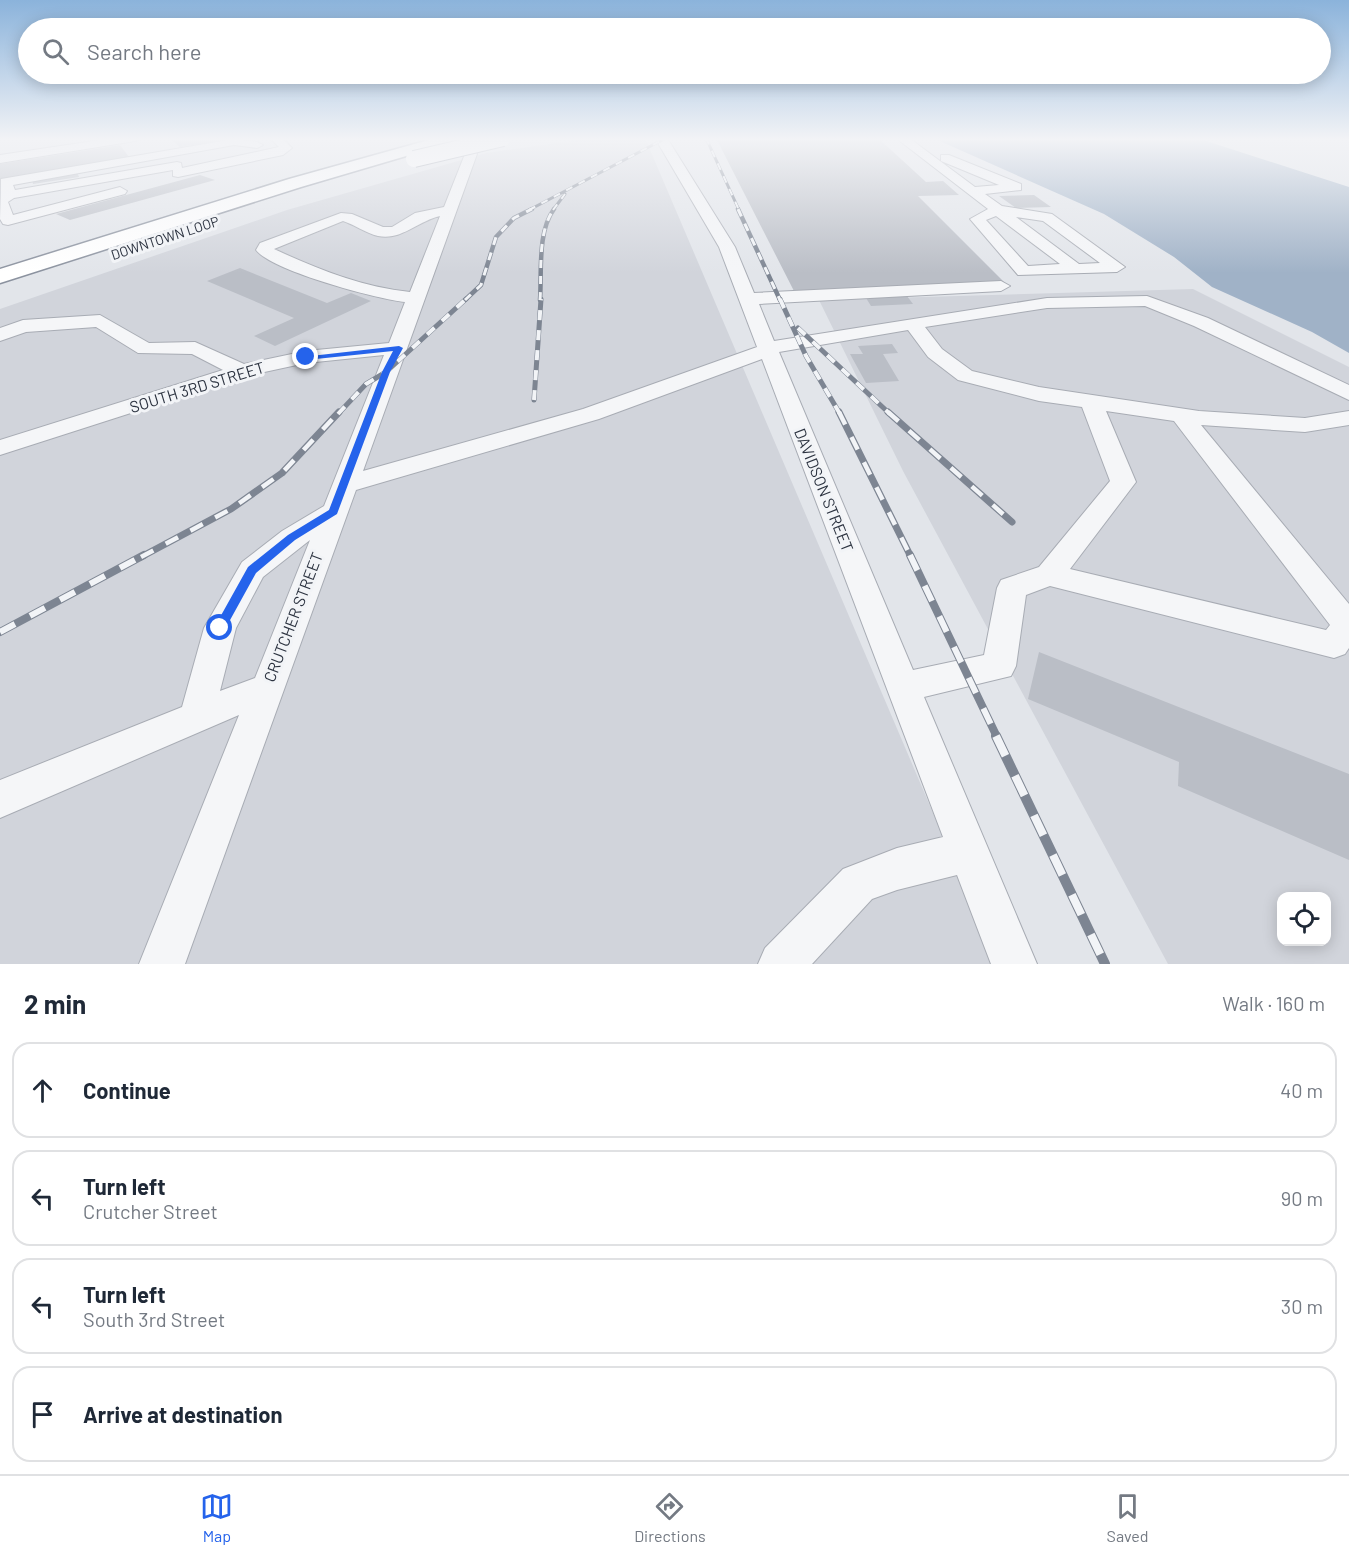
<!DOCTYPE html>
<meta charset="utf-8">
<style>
:root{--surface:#fff;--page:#f6f6f7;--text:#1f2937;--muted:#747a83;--line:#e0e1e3;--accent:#2563eb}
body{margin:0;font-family:Barlow,sans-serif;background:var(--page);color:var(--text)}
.controls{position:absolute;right:18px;bottom:18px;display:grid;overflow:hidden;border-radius:12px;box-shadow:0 3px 15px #0003}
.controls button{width:54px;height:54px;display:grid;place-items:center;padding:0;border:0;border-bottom:2px solid var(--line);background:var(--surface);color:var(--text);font:30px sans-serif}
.stop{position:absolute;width:18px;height:18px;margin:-14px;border:4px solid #2563eb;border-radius:50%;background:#fff}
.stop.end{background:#2563eb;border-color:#fff;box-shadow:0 2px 6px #0008}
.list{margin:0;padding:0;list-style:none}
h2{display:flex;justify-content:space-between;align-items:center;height:78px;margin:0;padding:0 24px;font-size:26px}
h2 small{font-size:20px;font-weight:400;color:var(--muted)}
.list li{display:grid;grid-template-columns:39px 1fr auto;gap:18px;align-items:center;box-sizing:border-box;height:96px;margin:0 12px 12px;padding:0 12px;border:2px solid var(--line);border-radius:18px}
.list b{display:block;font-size:22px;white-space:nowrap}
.list p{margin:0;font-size:20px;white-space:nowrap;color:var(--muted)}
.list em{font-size:20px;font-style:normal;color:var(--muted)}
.icon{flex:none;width:33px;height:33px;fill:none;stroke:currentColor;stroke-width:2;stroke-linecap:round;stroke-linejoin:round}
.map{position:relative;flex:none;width:1349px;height:964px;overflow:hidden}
.search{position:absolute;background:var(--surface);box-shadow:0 3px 15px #0003;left:18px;right:18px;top:18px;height:66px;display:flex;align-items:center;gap:15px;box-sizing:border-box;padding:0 21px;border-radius:33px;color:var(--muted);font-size:22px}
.sheet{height:510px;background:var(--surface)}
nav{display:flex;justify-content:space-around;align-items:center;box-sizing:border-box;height:84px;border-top:2px solid var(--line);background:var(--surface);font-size:16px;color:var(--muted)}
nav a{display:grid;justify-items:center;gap:3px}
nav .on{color:var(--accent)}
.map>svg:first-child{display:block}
.built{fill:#d1d4db;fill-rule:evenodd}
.water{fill:#a0b2c7}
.building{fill:#babec6}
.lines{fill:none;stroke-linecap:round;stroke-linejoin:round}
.minor-casing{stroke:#a8acb4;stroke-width:2}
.highway-casing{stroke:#8b929f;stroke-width:3}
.minor{fill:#f5f6f8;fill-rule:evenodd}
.highway{fill:#fff;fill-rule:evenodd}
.rail-far5-casing{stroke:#7d8592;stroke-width:3}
.rail-far4-casing{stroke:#7d8592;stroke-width:4.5}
.rail-far3-casing{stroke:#7d8592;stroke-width:5}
.rail-far2-casing{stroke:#7d8592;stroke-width:7}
.rail-far1-casing{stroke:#7d8592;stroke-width:8}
.rail-casing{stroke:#7d8592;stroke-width:10}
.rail-far5{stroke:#f2f4f7;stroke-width:2;stroke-dasharray:7;stroke-linecap:butt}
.rail-far4{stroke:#f2f4f7;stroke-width:3;stroke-dasharray:8;stroke-linecap:butt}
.rail-far3{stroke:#f2f4f7;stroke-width:4;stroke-dasharray:10;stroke-linecap:butt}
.rail-far2{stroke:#f2f4f7;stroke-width:4.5;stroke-dasharray:14;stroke-linecap:butt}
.rail-far1{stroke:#f2f4f7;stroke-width:6;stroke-dasharray:17;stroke-linecap:butt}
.rail{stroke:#f2f4f7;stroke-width:8;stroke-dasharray:22;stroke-linecap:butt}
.highway-bridge-casing{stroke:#8b929f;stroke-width:18;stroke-linecap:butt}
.highway-bridge{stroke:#fff;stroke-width:16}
.route{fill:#2563eb}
.labels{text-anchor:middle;stroke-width:6;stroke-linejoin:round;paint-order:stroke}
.far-street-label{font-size:14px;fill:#2c3340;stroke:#f2f4f7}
.street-label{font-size:16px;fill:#2c3340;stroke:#f2f4f7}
</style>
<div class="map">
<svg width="1349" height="964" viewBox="0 0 1349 964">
<rect width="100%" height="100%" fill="#e2e5ea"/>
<!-- built -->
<path class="built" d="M592 138H645L971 902 995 964H0V309L287 210 486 153Z
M1193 289 1349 367V964H1168L903 471 819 300ZM1282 897H1326V942H1282Z"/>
<!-- water -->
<path class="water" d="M933 138H1197L1349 187V353L1312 332 1212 287 1174 257 1104 214Z"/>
<!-- building -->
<path class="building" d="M169 138H222L225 140 180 147Z
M716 138H878L926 182 943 181 959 195 918 196 1005 283 795 293Z
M120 145 129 157 0 179V164Z
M77 172 79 177 33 184 32 179Z
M200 175 215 180 70 220 56 214Z
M1034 195 1051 207 1016 208 999 196Z
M240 268 327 303 351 293 371 301 275 346 254 336 294 318 207 281Z
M907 296 913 304 871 306 866 298Z
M892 344 898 353 883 354 899 381 866 383 850 354H863L858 346Z
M1039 652 1349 774V860L1178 786 1179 762 1028 699Z"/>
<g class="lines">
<defs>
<path id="minor" d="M114 138H141L135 141 0 163V155Z
M270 138H282L292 148 283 155 178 177 173 176V170L14 198 8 202 13 215 120 187 127 191 125 194 8 225 3 224 0 219 1 179 234 139 257 142 263 145 257 148 234 145 13 185 15 190 177 162 181 163 182 168 279 147Z
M456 138H468L477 154 363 471 583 409 757 347 719 247 655 138H667L735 247 754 293 1001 281 1010 286 1001 291 759 304 774 341 1047 298 1147 296 1208 318 1349 385V400L1194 326 1145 306 1047 308 925 327 942 349 972 371 1039 387 1199 411 1305 418 1349 411V425L1305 432 1201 425 1349 604V648L1345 654 1334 658 1050 586 1026 595 1016 666 1011 676 924 697 1037 964H991L957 875 897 890 872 899 812 964H758L765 948 843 869 897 848 943 837 762 359 599 419 356 490 185 964H139L239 715 0 818V780L182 707 204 628 242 562 282 531 324 506 384 355 306 363 246 376 0 455V440L223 370 192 354 138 353 96 327 26 332 0 341V328L23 320 100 315 149 343 195 342 244 364 306 351 389 343 405 302C377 299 272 271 256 250L260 243 341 213 352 214 383 227H392L415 213 444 207 465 154ZM440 216 410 292C362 287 317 269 274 249L343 221C355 225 366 233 378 236 401 241 418 221 440 216ZM908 330 928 357 958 380 1039 401 1082 407 1110 481 1039 567 1001 580 997 588 984 655 913 670 779 352ZM1106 411 1174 421 1330 625 1326 630 1070 569 1136 482ZM310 540 255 678 220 691 236 628 263 577Z
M896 138H909L975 187 999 185 941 161V155H949L1021 184V190L985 194 1002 206 1052 214 1125 267 1117 272 1018 275 970 219 988 209ZM996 216 1060 264 1028 266 986 220ZM1016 217 1043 221 1100 263 1079 264Z"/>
<path id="highway" d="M436 138H459L457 141 301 187 0 283V269L289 179Z"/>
</defs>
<!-- minor casing -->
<use href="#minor" class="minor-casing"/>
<!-- highway casing -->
<use href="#highway" class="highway-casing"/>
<!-- minor -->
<use href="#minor" class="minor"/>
<!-- highway -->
<use href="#highway" class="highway"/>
<defs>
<path id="rail-far5" d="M706 138 739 210
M529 210 666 138
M553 210 565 194"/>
<path id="rail-far4" d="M738 209 780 300
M465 300 481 285 496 237 514 218 532 209
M540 300C542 272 537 232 554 209"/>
<path id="rail-far3" d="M780 299 806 356 840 414
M798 328 890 414
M534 400 541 299
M338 414 366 384 386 372 466 299"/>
<path id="rail-far2" d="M839 412 911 557
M888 412 1012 522
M141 557 231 509 282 473 339 412"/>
<path id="rail-far1" d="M910 555 997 737
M0 632 144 555"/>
<path id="rail" d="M996 736 1105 964"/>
</defs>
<!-- rail-far5 casing -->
<use href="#rail-far5" class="rail-far5-casing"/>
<!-- rail-far4 casing -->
<use href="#rail-far4" class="rail-far4-casing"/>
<!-- rail-far3 casing -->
<use href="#rail-far3" class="rail-far3-casing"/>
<!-- rail-far2 casing -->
<use href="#rail-far2" class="rail-far2-casing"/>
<!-- rail-far1 casing -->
<use href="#rail-far1" class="rail-far1-casing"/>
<!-- rail casing -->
<use href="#rail" class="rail-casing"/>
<!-- rail-far5 -->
<use href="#rail-far5" class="rail-far5"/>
<!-- rail-far4 -->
<use href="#rail-far4" class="rail-far4"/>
<!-- rail-far3 -->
<use href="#rail-far3" class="rail-far3"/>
<!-- rail-far2 -->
<use href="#rail-far2" class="rail-far2"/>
<!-- rail-far1 -->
<use href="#rail-far1" class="rail-far1"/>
<!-- rail -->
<use href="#rail" class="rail"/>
<defs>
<path id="highway-bridge" d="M414 159 503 138"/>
</defs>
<!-- highway-bridge casing -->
<use href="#highway-bridge" class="highway-bridge-casing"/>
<!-- highway-bridge -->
<use href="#highway-bridge" class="highway-bridge"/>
</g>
<!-- sky -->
<linearGradient id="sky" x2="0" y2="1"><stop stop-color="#8bb3db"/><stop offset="0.51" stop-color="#f2f3f6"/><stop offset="1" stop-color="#f2f3f6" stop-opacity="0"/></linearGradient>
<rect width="1349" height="273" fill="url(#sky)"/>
<!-- route -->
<path class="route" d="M399 346 403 348 390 372 337 514 295 540 256 573 224 631H215L214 628 248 567 288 535 329 510 382 372 393 351 306 360 302 357Z"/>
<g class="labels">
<!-- far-street labels -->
<g class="far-street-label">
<text transform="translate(165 238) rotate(-18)" y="5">DOWNTOWN LOOP</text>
</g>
<!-- street labels -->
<g class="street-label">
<text transform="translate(197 387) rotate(-17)" y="6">SOUTH 3RD STREET</text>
<text transform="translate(824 490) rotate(68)" y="6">DAVIDSON STREET</text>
<text transform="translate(293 617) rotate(-69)" y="6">CRUTCHER STREET</text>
</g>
</g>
</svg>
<div class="controls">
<button><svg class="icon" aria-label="locate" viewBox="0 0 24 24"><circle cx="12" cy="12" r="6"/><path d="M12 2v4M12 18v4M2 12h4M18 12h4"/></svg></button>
</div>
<div class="stop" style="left:220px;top:628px"></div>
<div class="stop end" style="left:306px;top:357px"></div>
<div class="search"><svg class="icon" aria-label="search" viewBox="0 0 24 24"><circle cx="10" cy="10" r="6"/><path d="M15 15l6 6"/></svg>Search here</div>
</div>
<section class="sheet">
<h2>2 min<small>Walk · 160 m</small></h2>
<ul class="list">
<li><svg class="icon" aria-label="ahead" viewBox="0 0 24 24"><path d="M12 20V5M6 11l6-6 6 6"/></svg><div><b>Continue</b></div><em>40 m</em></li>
<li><svg class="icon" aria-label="left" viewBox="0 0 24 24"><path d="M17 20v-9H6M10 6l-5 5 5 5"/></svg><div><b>Turn left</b><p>Crutcher Street</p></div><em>90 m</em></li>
<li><svg class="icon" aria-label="left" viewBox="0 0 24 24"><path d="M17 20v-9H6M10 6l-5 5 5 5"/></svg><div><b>Turn left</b><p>South 3rd Street</p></div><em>30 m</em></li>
<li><svg class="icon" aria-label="arrive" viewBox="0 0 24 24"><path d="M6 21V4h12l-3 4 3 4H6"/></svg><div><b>Arrive at destination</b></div></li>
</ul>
</section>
<nav>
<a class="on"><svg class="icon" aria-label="map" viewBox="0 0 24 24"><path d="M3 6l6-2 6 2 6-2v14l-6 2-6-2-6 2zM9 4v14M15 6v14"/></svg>Map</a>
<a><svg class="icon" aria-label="directions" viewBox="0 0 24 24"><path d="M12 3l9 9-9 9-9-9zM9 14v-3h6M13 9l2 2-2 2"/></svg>Directions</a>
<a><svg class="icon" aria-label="saved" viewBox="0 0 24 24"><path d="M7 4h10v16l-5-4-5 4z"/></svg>Saved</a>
</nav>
